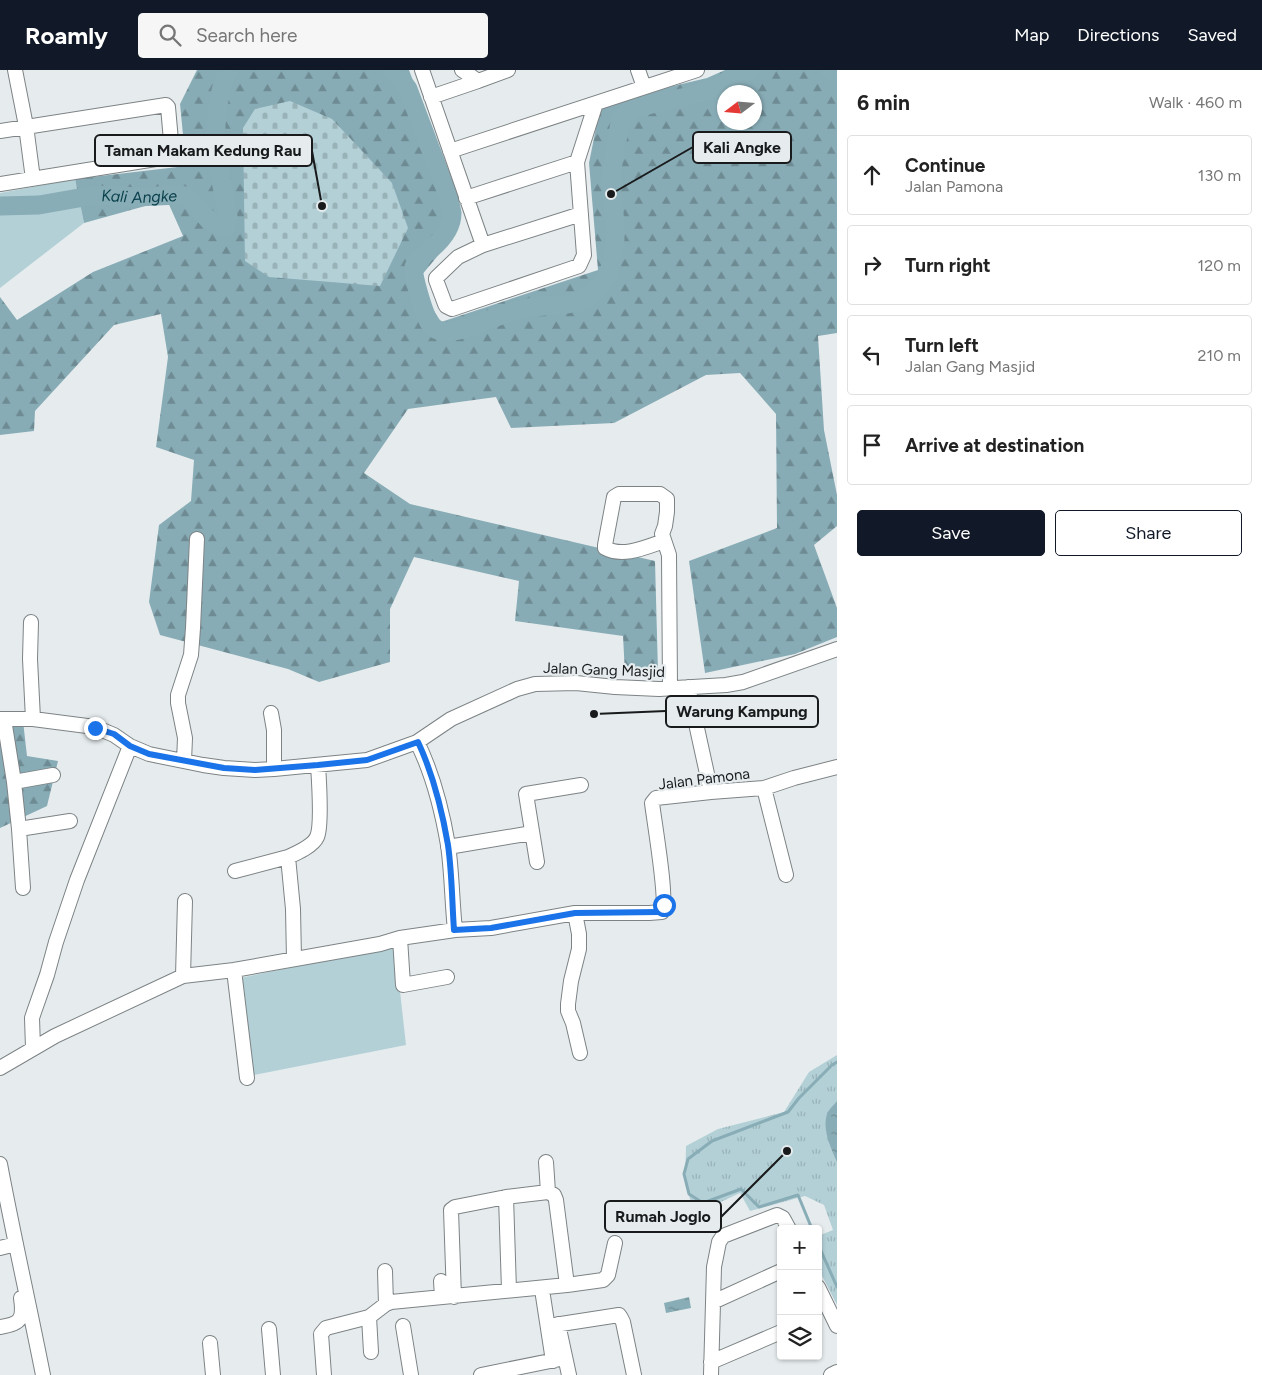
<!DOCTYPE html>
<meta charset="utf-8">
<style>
:root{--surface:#fff;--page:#f6f6f6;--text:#222;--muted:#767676;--line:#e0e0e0;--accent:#111827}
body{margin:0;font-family:Figtree,sans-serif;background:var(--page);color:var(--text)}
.controls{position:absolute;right:15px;bottom:15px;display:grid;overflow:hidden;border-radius:5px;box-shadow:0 1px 4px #0004}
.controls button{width:45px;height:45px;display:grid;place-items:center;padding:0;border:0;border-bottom:1px solid var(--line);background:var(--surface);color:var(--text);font:25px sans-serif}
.compass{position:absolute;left:717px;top:15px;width:45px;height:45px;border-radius:50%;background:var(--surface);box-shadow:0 1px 4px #0004;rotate:254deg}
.stop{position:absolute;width:15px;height:15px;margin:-11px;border:4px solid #1a73e8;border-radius:50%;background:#fff}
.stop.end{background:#1a73e8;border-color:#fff;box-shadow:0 1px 5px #0008}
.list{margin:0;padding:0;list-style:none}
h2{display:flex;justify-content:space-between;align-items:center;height:65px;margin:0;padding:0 20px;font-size:21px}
h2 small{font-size:16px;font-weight:400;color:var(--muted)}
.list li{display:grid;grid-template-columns:32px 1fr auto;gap:15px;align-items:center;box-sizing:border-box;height:80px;margin:0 10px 10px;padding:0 10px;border:1px solid var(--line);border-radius:5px}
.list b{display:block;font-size:19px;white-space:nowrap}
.list p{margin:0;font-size:16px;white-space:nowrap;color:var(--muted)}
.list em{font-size:16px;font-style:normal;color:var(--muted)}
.actions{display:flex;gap:10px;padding:15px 20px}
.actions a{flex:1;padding:11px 0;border:1px solid var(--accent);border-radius:5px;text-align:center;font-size:18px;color:var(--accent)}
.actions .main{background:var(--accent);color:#fff}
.icon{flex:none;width:28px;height:28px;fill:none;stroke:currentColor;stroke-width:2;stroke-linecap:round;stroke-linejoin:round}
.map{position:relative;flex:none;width:837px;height:1305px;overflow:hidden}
header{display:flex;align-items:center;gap:30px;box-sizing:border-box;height:70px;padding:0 25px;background:var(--accent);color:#fff}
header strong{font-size:24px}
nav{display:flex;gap:28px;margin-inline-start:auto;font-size:18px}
.search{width:350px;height:45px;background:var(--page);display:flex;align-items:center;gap:12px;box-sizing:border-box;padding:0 18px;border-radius:5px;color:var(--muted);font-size:19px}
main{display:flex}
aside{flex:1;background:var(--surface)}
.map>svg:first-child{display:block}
.grass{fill:#b3d0d7}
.forest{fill:url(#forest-firs);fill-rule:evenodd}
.cemetery{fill:url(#cemetery-stones)}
.park{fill:url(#park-tufts)}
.water{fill:url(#water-ripples)}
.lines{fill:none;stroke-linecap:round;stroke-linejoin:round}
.stream{stroke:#89adb6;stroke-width:3}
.river{stroke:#89adb6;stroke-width:19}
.minor-casing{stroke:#7d8385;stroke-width:16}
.minor{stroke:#fff;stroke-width:14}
.route{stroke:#1a73e8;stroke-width:6}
.labels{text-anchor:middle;stroke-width:4.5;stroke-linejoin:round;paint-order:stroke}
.street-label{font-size:15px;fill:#181a1b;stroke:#e6ecee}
.water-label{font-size:16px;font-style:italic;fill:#0a414d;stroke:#e6ecee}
.leader{fill:none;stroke:#181a1b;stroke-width:2}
.callout-dot{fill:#181a1b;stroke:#e6ecee;stroke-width:2}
.callout{fill:#e6ecee;stroke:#181a1b;stroke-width:2}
.callout-label{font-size:16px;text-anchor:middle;font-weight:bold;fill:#181a1b}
</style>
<header>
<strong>Roamly</strong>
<div class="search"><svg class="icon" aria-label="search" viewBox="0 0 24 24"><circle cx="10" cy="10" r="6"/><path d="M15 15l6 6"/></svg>Search here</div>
<nav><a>Map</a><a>Directions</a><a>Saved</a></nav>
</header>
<main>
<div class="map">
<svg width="837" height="1305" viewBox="0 0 837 1305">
<defs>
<pattern id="forest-firs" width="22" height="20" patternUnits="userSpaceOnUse" patternTransform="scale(1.25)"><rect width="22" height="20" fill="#88acb6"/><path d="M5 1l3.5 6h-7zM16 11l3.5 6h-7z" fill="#6e8b93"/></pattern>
<pattern id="cemetery-stones" width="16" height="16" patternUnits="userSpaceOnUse" patternTransform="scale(1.25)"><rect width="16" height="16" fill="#b3d0d7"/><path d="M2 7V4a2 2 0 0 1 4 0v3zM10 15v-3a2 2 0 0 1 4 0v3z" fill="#99b2b8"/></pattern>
<pattern id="park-tufts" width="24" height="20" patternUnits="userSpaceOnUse" patternTransform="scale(1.25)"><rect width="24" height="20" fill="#b3d0d7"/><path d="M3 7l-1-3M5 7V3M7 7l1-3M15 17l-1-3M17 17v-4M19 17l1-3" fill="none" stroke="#99b2b8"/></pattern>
<pattern id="water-ripples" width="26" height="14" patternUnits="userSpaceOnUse" patternTransform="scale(1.25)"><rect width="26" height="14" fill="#89adb6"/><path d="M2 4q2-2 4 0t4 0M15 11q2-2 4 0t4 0" fill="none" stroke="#6f8c93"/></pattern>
</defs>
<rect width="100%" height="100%" fill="#e6ecee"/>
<!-- grass -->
<path class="grass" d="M75 109 84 153 0 218V123Z
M395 876 406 975 254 1005 240 908Z"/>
<!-- forest -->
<path class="forest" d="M197 0H409L455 125V165L416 212 441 252 598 200 589 93 601 33 707 8 725 0H837V263L818 266 824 360 837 425V456L814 475 837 538V567L795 584 705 603 689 491 777 458 776 344 740 303 706 305 614 353 511 358 496 327 408 339 364 403 410 434 655 491 658 602 625 604 623 566 515 551 519 511 414 487 390 539V592L319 612 288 599 160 565 149 532 159 455 191 431 194 390 156 377 168 287 161 244 114 255 35 341 34 361 0 365V227L17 250 93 202 183 166 167 130 84 153 75 109 186 96 180 34ZM724 22H754V52H724Z
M23 651 27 686 58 691 47 736 0 758V652Z"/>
<!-- cemetery -->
<path class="cemetery" d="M290 31 332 49 392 113 408 158 380 216 269 207 245 191 243 58 255 39Z"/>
<!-- park -->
<path class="park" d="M837 985V1235L818 1198V1166L833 1160 824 1135 805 1126 750 1141 740 1123 695 1144 685 1114 686 1076 718 1059 784 1042 809 1002Z"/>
<!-- water -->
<path class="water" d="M837 1031V1092C831 1078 822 1060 827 1044 828 1040 834 1035 837 1031Z
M689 1227 691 1238 666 1243 664 1233Z"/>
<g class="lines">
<!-- stream -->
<path class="stream" d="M812 1159 798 1125 759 1137 741 1119 703 1133 689 1124 684 1104 688 1089 712 1071 788 1042 799 1028 832 995 837 992
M818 1174 837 1217"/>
<!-- river -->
<g class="river">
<path d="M392 0 399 7 408 19 449 128C450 133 451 138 452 143 452 160 438 174 426 183 421 187 416 191 414 197 412 205 423 239 427 248 435 270 460 260 476 255 485 252 493 248 501 245 509 242 518 240 527 238 548 234 569 238 589 226 616 210 617 170 614 143 614 136 611 128 611 121 611 101 614 83 618 65 619 58 620 48 625 44 637 34 672 31 687 27 709 22 730 9 750 0"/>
<path d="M830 0 837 2"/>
<path id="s1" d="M0 136 39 135 90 126 108 125 136 127 178 125 185 126 190 130 207 148 221 158 226 157 228 147C220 104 210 69 220 25 222 16 224 7 229 0"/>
</g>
<defs>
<path id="minor" d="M15 0 26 56 33 109
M422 0 483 175
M462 0 478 11 508 0
M638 0 644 17
M431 27 478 11
M0 61 166 35 168 37 172 82 171 85 168 87 0 114
M450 81 697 0
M466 128 577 92
M581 144 483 175 458 187 436 208V210L445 234 446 236 452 239 579 196 584 185 577 92 596 33
M664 471C646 477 623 488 605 478V475L614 427 619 424H660L667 429V442L665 456 662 464 669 485 670 618
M31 552 30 589 33 649
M688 617 711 722
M271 643 274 660V699
M0 649H33L95 657 114 665 130 676 149 684 203 695 224 698 255 700 274 699 367 690 417 672 451 649 517 619 535 614 576 613 615 617 659 619 726 615 743 612 837 579
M4 649 14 712 19 759 23 818
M417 672C433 704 442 740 448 775 452 803 452 832 455 860
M184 691 185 668 178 633V625L191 585 193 558 197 469
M14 712 53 705
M764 718 786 805
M19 759 70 751
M448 777 532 763
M537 792 526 724 581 715
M235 801 288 787
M575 843 579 864V879L571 911 568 934V941L573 953 580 983
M400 868 403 915 447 907
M294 889 293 839 288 787C297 783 313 776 317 767 322 756 319 710 318 695
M234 900 247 1008
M183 906 185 831
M33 978 32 948 34 942 47 905 56 872 77 810 130 676
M0 998 55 966 183 906 234 900 380 874 400 868 455 860 491 858 575 843H649L662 842C668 831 654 750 652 733L656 728 711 722 764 718 794 708 837 697
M0 1094C13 1164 29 1234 43 1305
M506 1127 509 1220
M0 1178 16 1174
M385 1201 386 1234
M441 1211 442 1227
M567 1215 603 1210 608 1205 615 1173
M818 1217 837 1256
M543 1226 553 1291
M454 1227 451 1140 455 1137 506 1127 548 1122
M713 1232 781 1201
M369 1247 371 1282
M558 1254 569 1305
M403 1256 411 1305
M548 1256 619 1245 621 1248 623 1252 634 1305
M0 1257C21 1254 24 1249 21 1228
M269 1259 273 1305
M210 1273 213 1305
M711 1292 781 1262
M324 1305 321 1264 326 1258 369 1247 386 1234 391 1232 567 1215 556 1130 554 1125 548 1122 546 1092
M481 1305 565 1288
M711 1305 714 1197 719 1172 723 1166 777 1145 783 1148 789 1159
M831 1305 837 1302"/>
</defs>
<!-- minor casing -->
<use href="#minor" class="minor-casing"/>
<!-- minor -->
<use href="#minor" class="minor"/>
</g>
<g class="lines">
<!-- route -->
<path class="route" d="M95 658 114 664 130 676 149 684 224 698 255 700 318 695 367 690 418 672C433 704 442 740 448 775 452 803 452 832 454 860L491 858 575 843 659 842H662L664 835"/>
</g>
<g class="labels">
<!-- street labels -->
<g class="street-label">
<text transform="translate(604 600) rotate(2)" y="5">Jalan Gang Masjid</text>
<text transform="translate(704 709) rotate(-7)" y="5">Jalan Pamona</text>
</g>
<!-- water labels -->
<g class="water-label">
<text dy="6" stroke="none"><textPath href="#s1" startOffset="140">Kali Angke</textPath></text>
</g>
</g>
<!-- callouts -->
<path class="leader" d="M611 124L693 77M322 136L312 81M594 644L666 641M787 1081L721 1147"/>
<g class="callout-dot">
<circle cx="611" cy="124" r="5"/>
<circle cx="322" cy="136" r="5"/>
<circle cx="594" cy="644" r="5"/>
<circle cx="787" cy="1081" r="5"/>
</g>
<g class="callout">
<rect x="693" y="62" width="98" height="31" rx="5"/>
<rect x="95" y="65" width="217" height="31" rx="5"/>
<rect x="666" y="626" width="152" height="31" rx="5"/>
<rect x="605" y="1131" width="116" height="31" rx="5"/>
</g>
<g class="callout-label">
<text x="742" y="83">Kali Angke</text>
<text x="203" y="86">Taman Makam Kedung Rau</text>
<text x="742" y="647">Warung Kampung</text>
<text x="663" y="1152">Rumah Joglo</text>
</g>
</svg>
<div class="controls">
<button>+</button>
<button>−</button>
<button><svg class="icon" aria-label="layers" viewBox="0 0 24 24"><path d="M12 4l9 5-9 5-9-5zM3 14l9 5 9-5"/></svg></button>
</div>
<svg class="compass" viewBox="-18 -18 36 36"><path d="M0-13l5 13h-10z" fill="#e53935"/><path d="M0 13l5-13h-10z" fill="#767676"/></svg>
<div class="stop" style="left:664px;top:835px"></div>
<div class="stop end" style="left:95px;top:658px"></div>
</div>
<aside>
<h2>6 min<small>Walk · 460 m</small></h2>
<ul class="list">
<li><svg class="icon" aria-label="ahead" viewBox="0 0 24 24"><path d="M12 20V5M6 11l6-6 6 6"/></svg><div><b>Continue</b><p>Jalan Pamona</p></div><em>130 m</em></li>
<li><svg class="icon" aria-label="right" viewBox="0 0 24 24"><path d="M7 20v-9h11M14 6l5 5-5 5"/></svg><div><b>Turn right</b></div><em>120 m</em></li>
<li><svg class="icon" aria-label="left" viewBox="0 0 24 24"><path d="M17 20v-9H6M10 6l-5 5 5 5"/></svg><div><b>Turn left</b><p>Jalan Gang Masjid</p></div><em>210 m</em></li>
<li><svg class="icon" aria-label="arrive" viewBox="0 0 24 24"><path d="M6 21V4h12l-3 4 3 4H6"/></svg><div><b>Arrive at destination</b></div></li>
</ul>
<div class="actions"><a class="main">Save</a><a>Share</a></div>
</aside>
</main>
